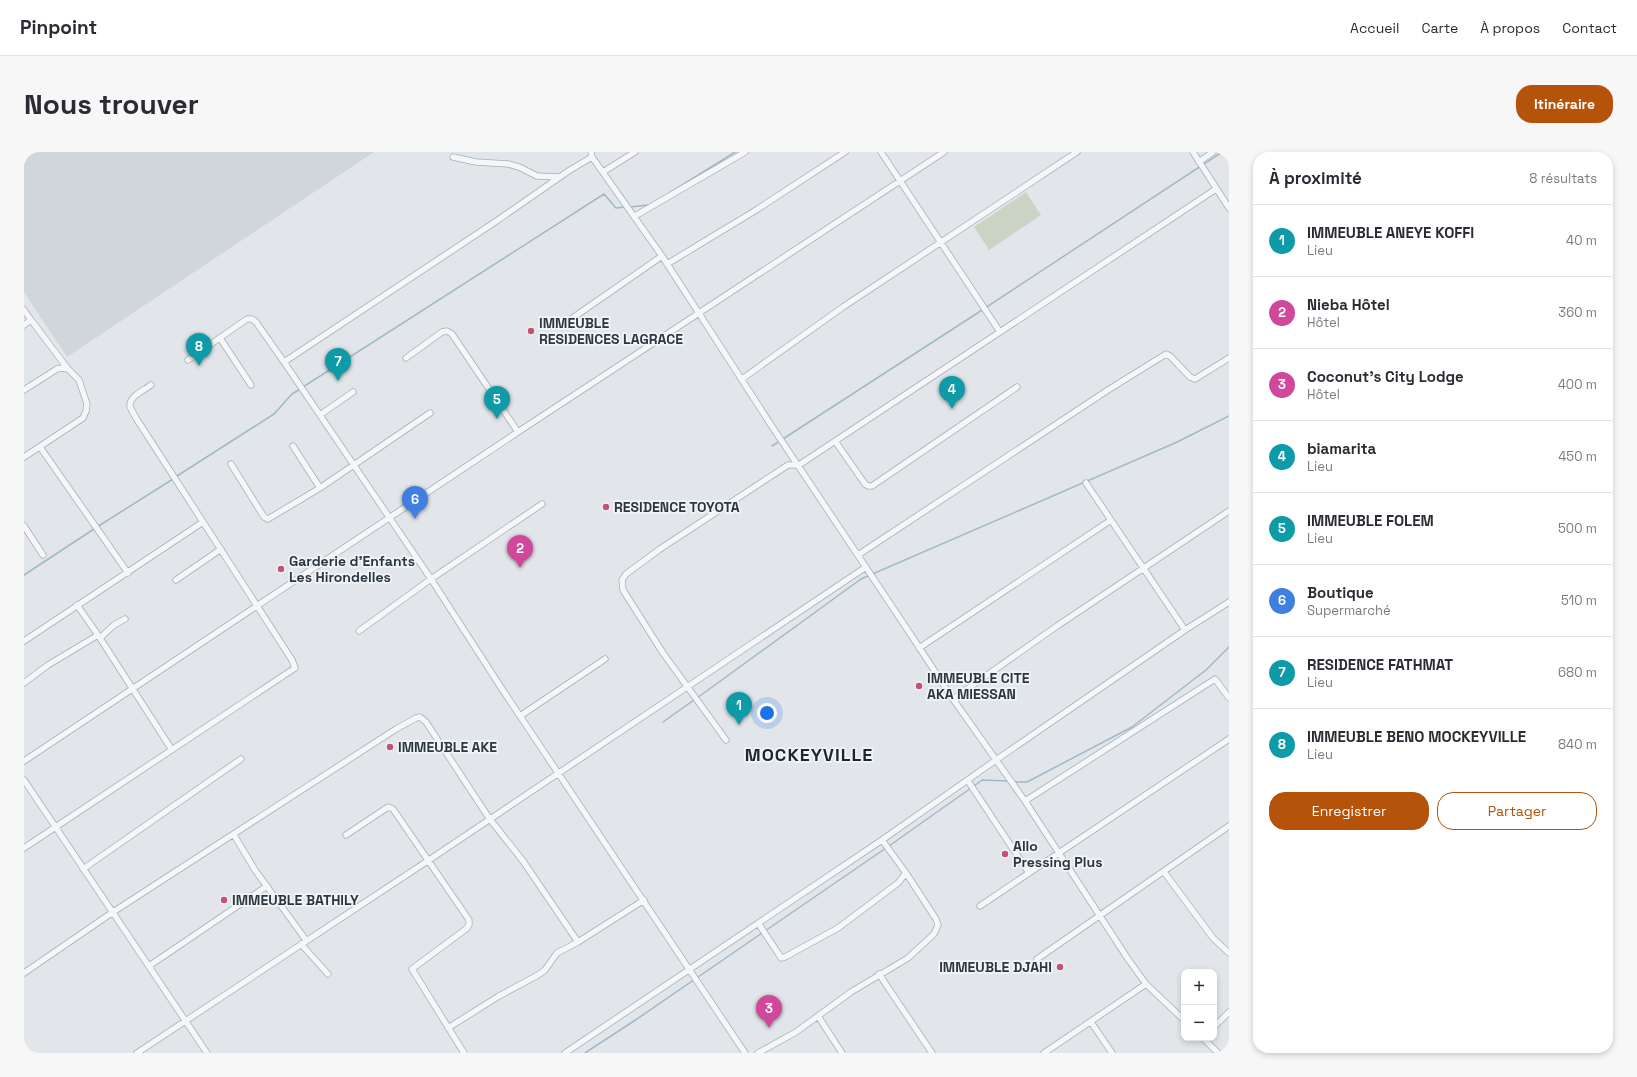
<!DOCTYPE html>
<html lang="fr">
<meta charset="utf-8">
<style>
:root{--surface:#fff;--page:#f7f7f7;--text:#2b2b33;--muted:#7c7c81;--line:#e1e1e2;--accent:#b45309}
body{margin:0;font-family:"Space Grotesk",sans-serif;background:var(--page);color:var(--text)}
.controls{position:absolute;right:12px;bottom:12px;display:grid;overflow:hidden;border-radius:8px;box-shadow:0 2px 6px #0003}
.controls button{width:36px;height:36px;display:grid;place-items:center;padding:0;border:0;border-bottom:1px solid var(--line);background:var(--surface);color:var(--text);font:20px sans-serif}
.you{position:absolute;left:743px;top:561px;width:14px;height:14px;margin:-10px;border:3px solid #fff;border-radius:50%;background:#1a73e8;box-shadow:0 0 0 6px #1a73e833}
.badge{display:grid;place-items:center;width:26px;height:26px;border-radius:50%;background:var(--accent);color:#fff;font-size:13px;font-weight:700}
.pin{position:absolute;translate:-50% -33px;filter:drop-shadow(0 1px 2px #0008)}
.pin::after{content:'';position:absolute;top:21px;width:14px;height:12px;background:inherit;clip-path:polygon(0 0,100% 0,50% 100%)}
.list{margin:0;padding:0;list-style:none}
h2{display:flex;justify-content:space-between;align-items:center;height:52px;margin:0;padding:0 16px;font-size:17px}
h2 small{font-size:13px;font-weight:400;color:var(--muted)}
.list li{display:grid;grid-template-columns:26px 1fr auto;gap:12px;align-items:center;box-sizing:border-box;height:72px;padding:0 16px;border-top:1px solid var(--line)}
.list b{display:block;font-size:15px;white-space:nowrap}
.list p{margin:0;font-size:13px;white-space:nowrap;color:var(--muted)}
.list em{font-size:13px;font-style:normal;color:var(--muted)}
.actions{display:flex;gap:8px;padding:12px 16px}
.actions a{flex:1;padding:9px 0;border:1px solid var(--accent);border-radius:16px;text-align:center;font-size:14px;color:var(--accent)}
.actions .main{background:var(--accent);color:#fff}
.map{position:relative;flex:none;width:1205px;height:901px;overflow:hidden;border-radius:16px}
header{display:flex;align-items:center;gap:24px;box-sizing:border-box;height:56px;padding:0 20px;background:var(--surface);border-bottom:1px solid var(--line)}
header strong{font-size:19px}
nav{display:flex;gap:22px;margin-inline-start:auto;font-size:14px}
.intro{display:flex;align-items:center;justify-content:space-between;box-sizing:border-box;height:96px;padding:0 24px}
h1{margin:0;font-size:28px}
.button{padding:10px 18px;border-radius:16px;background:var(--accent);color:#fff;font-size:14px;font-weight:700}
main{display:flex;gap:24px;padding:0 24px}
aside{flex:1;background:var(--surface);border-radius:16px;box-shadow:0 2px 6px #0003}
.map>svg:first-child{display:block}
.built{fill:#d1d6db}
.grass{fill:#cad3c4}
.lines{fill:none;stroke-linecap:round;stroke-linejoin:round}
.stream{stroke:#a0b9c7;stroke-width:1.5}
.minor-casing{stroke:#a7aeb4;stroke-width:7}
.minor{stroke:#f5f6f8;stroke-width:5.5}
.poi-dot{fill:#c55174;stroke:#f2f5f7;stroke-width:1.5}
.labels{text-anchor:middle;stroke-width:3.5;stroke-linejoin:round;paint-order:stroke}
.poi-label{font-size:14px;font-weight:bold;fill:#2b3641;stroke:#f2f5f7;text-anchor:start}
.district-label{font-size:18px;font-weight:bold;letter-spacing:1px;fill:#1d2731;stroke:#f2f5f7}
</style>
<header>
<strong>Pinpoint</strong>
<nav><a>Accueil</a><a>Carte</a><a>À propos</a><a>Contact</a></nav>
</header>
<div class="intro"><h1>Nous trouver</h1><a class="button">Itinéraire</a></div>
<main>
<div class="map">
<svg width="1205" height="901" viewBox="0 0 1205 901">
<rect width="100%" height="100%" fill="#e2e6ea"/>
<!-- built -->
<path class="built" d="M0 0H350L43 205 0 140Z"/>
<!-- grass -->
<path class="grass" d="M1002 40 1017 63 965 98 950 75Z"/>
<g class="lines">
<!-- stream -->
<path class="stream" d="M644 42 711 0
M605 55 625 53
M279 235 580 42 592 56 601 55
M748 294 952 162 1198 0
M153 324 250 262 268 242 276 237
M73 375 149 327
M0 423 70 377
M673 546 837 427 1151 291 1205 264
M639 570 670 548
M990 630H1003L1108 575 1182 518 1205 495
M950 634 958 628 984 629
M865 694 947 636
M741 779 862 696
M561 901 613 867 738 781"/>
<defs>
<path id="minor" d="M567 0 568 5 638 104 747 273 887 483 929 547 1001 649 1104 807 1122 832 1160 868
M857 0 976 180
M1169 0 1205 56
M429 5 452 10 484 12 495 15 513 24 535 25
M1175 10 1189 0
M579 20 611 0
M611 64 721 0
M643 112 729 60 821 0
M0 158 7 168 0 173
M537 174 638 104
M196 186 227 233
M382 206 418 180 423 179 428 182 494 280
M164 208 223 167H228L232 170 260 210 407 427 478 537 721 901
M260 210 471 70 546 18 568 5
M718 227 819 155 1053 0
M0 238 33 217 38 216 44 217
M296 263 329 240
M811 289 841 332 844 334H848L993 235
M269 294 296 336
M16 295 104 421
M0 305 59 266 62 259 63 252 55 228 44 217 7 168
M207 312 240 365 244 367 296 336 406 261
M1062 331 1161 478 1205 450
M0 374 19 403
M834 403 1084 238 1142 202 1146 204 1166 225 1171 227 1205 206
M152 428 197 397
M53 453 74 483 148 598
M335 479 407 427 518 352
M76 486 90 473 101 467
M0 489 179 370
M895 496 1087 368
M0 531 24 513 74 483
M929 547 1033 474 1205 359
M496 564 581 507
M702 588 639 501 599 438 598 428 602 422 636 397 764 313H775L1192 37
M0 609 494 280 920 0
M0 628 183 901
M944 629 1005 721 1205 587
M1001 649 1191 527 1205 546
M210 683 231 718 282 788
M322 683 364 655 369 657 445 768V773L442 777 388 817 440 901
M0 696 271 516 268 508 112 266C110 262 107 258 106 254 105 244 121 238 127 233
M59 717 217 607
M1140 720 1189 786 1205 801
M956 754 1005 721
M734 771 754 801 757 806 761 805 814 776 874 731 882 721
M277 792 304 822
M1013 807 1205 674
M125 814 243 734
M0 821 89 760 372 577 392 566 396 565 402 570 465 666 499 709 554 790 620 748
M855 822 908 901
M794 864 818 901
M1067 870 1088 901
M1190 875 1205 860
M424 876 475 844 514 823 521 818 533 801 554 790
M1179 886 1194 901
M113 901 405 708 842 415
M541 901 858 688 972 608 1161 478
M734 901 772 880 827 840 884 806 910 782 914 773 912 767 882 721 858 688
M1020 901 1122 832"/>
</defs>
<!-- minor casing -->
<use href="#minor" class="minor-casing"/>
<!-- minor -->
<use href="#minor" class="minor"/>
</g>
<!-- markers -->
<g class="poi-dot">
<circle cx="507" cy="179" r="4"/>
<circle cx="582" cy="355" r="4"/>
<circle cx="257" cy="417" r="4"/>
<circle cx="895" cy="534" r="4"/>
<circle cx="366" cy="595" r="4"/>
<circle cx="981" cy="702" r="4"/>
<circle cx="200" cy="748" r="4"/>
<circle cx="1036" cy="815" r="4"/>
</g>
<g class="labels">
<!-- poi labels -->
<g class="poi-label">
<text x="515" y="176">IMMEUBLE<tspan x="515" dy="16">RESIDENCES LAGRACE</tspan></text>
<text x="590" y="360">RESIDENCE TOYOTA</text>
<text x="265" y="414">Garderie d'Enfants<tspan x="265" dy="16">Les Hirondelles</tspan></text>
<text x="903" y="531">IMMEUBLE CITE<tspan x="903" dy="16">AKA MIESSAN</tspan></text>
<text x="374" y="600">IMMEUBLE AKE</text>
<text x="989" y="699">Allo<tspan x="989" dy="16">Pressing Plus</tspan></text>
<text x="208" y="753">IMMEUBLE BATHILY</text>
<text x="1028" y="820" text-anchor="end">IMMEUBLE DJAHI</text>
</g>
<!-- district labels -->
<g class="district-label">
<text x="785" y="609">MOCKEYVILLE</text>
</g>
</g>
</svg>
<div class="controls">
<button>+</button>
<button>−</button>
</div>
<div class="you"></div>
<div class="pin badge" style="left:715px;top:573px;background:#0f9aa8">1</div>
<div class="pin badge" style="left:496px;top:416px;background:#d1479c">2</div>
<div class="pin badge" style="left:745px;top:876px;background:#d1479c">3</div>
<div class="pin badge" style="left:928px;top:257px;background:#0f9aa8">4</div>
<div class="pin badge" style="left:473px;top:267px;background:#0f9aa8">5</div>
<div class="pin badge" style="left:391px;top:367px;background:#3f7fe0">6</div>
<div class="pin badge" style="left:314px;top:229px;background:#0f9aa8">7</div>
<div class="pin badge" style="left:175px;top:214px;background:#0f9aa8">8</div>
</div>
<aside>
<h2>À proximité<small>8 résultats</small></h2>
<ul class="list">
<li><span class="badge" style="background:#0f9aa8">1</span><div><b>IMMEUBLE ANEYE KOFFI</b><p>Lieu</p></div><em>40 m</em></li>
<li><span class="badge" style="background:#d1479c">2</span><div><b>Nieba Hôtel</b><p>Hôtel</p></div><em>360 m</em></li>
<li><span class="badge" style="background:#d1479c">3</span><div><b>Coconut’s City Lodge</b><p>Hôtel</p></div><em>400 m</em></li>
<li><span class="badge" style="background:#0f9aa8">4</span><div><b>biamarita</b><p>Lieu</p></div><em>450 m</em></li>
<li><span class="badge" style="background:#0f9aa8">5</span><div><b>IMMEUBLE FOLEM</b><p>Lieu</p></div><em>500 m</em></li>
<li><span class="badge" style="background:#3f7fe0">6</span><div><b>Boutique</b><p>Supermarché</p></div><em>510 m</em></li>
<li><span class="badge" style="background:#0f9aa8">7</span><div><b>RESIDENCE FATHMAT</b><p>Lieu</p></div><em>680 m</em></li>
<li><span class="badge" style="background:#0f9aa8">8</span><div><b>IMMEUBLE BENO MOCKEYVILLE</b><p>Lieu</p></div><em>840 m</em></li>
</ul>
<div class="actions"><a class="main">Enregistrer</a><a>Partager</a></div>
</aside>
</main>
